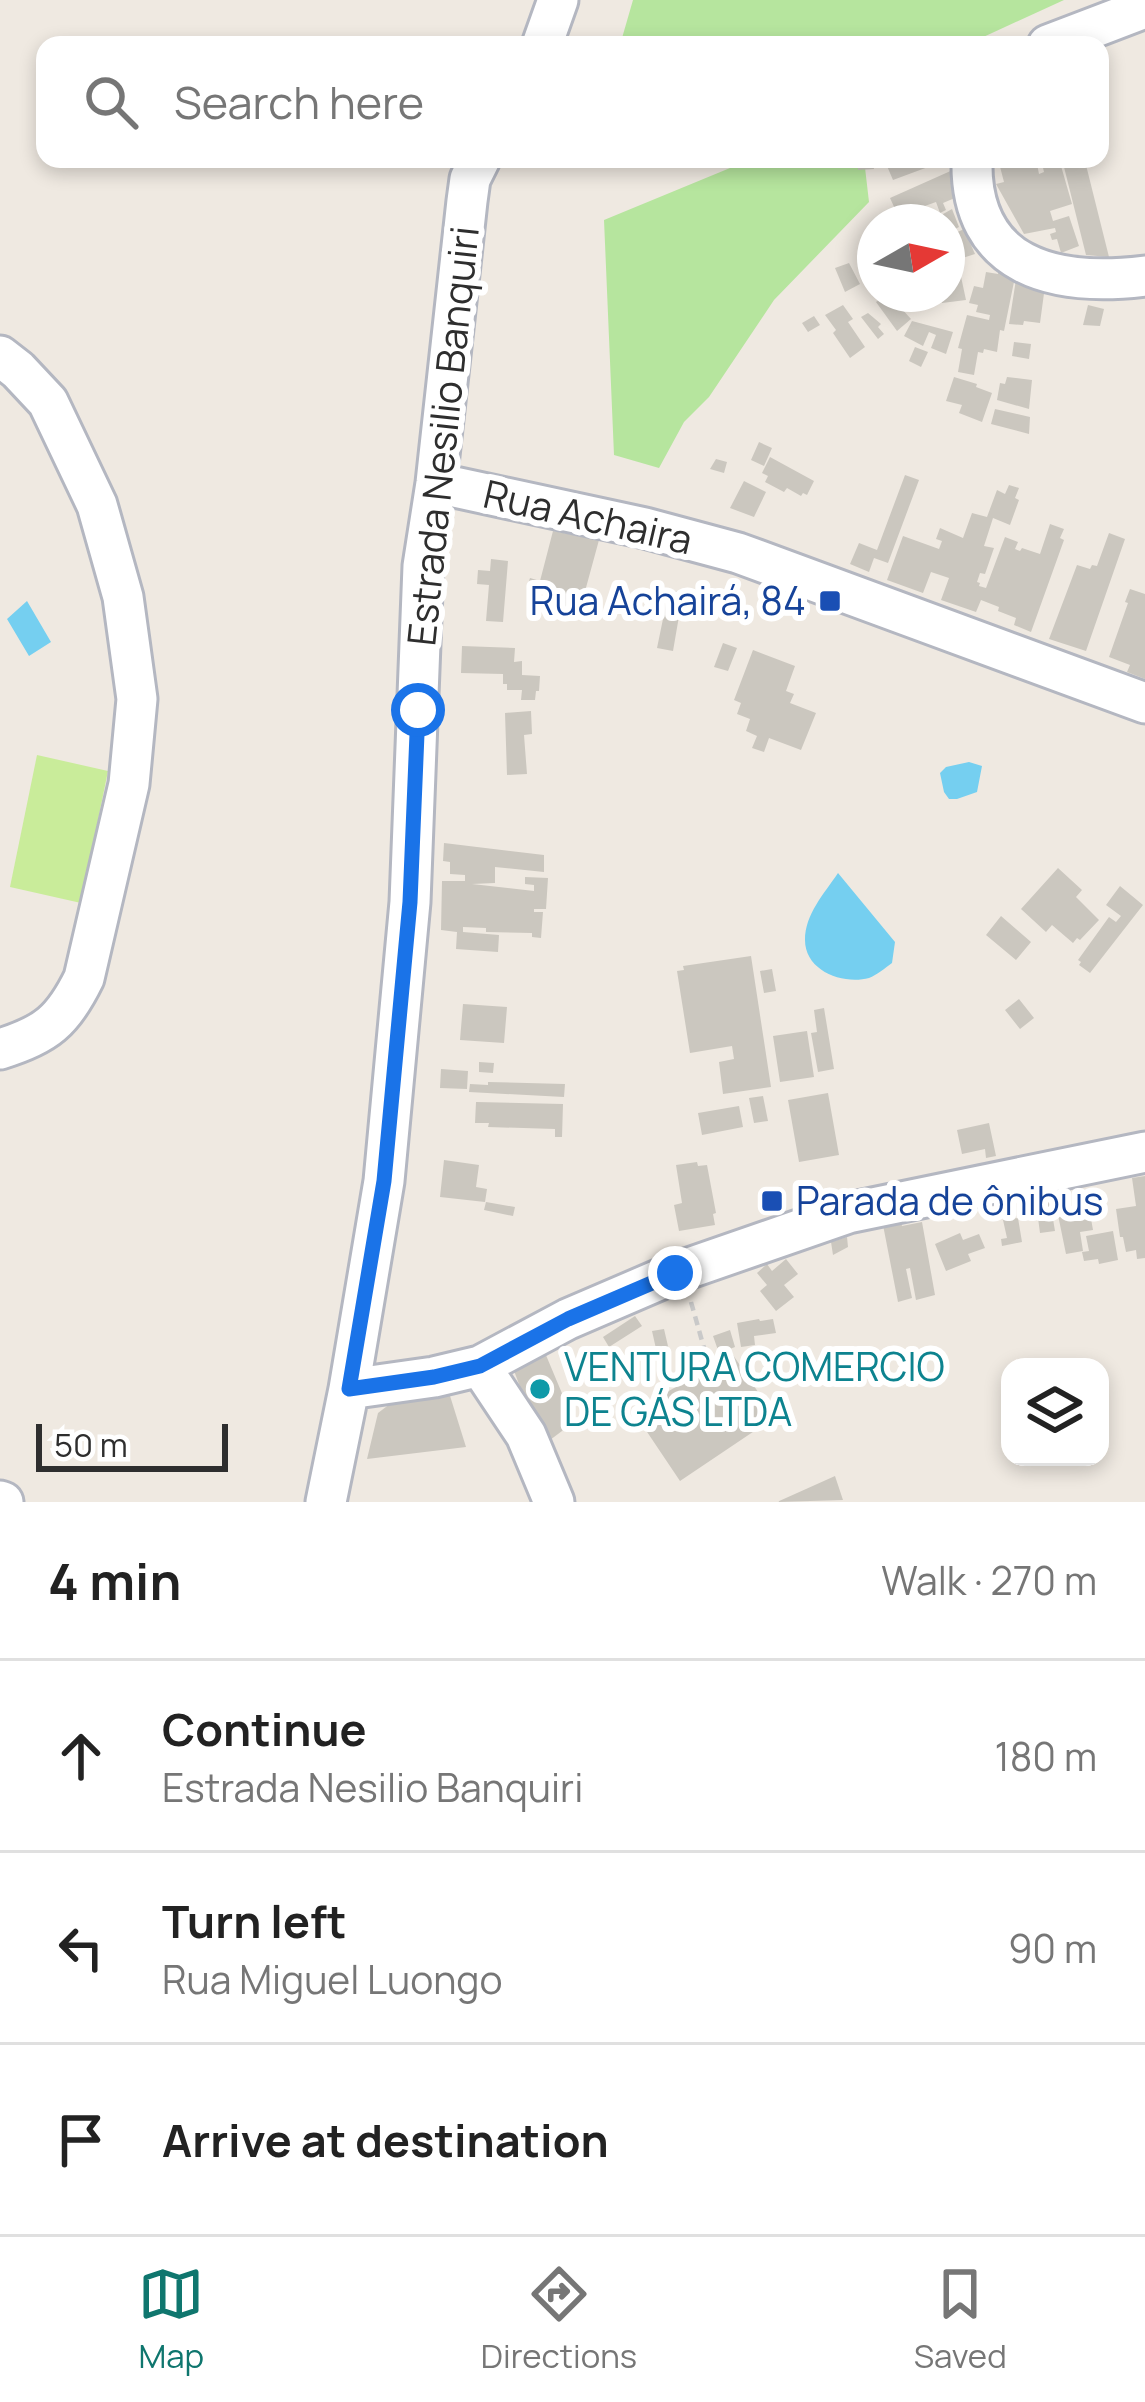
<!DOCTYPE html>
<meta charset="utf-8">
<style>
:root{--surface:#fff;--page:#f6f6f6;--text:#222;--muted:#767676;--line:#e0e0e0;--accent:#0f766e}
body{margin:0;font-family:Manrope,sans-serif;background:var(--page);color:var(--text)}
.controls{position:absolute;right:36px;bottom:36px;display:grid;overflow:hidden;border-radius:24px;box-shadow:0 6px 18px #0003}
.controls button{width:108px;height:108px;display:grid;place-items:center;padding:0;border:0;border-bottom:3px solid var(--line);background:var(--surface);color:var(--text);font:60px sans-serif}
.compass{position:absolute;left:857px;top:204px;width:108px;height:108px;border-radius:50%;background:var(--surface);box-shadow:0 6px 18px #0003;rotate:81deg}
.scale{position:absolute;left:36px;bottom:30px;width:192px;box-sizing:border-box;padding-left:12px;border:6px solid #2e2e2e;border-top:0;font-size:33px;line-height:42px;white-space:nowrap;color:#2e2e2e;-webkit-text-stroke:9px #fff;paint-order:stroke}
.stop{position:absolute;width:36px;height:36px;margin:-27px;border:9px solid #1a73e8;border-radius:50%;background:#fff}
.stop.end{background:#1a73e8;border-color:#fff;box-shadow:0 3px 12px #0008}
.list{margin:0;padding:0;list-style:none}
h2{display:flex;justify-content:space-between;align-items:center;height:156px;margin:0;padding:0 48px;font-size:51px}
h2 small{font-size:39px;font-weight:400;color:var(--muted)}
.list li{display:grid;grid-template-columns:78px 1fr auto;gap:36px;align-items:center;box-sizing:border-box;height:192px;padding:0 48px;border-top:3px solid var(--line)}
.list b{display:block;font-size:45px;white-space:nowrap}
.list p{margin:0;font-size:39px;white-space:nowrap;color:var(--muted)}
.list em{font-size:39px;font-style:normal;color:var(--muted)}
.icon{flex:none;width:66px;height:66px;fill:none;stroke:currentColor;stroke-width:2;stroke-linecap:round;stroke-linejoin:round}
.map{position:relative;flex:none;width:1145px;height:1502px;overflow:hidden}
.search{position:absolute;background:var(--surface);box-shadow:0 6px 18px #0003;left:36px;right:36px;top:36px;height:132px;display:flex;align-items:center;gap:30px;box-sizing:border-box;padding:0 42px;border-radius:24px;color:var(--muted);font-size:45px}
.sheet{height:732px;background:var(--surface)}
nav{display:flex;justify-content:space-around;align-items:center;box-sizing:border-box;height:168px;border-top:3px solid var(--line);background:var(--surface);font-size:33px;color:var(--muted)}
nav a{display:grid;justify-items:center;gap:6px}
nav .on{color:var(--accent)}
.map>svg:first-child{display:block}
.green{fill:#b6e59e}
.pitch{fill:#c9ec9a}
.water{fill:#75cff0}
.building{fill:#cbc7bf}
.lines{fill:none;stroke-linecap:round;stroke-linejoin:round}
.minor-casing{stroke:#b4b7c1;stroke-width:45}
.path{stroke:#c9c9c9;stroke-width:4.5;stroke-dasharray:9 6;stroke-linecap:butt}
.minor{stroke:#fff;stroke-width:39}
.route{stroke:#1a73e8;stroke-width:15}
.transit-dot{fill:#1a4fb4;stroke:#fff;stroke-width:4.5}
.culture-dot{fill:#0f9aa8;stroke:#fff;stroke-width:4.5}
.labels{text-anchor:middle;stroke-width:12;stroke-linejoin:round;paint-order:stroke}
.street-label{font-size:39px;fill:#2e2e2e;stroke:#fff}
.transit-label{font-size:39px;fill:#164399;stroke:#fff;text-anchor:end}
.culture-label{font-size:39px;fill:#0d838f;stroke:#fff;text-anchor:start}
</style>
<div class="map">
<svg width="1145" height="1502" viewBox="0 0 1145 1502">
<rect width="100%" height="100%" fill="#efe9e1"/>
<!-- green -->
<path class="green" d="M633 0H1064L966 45H620Z
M746 159H864L869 202 774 300 709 397 684 422 659 468 614 455 604 220 747 161Z"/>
<!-- pitch -->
<path class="pitch" d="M37 755 108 771 81 903 10 887Z"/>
<!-- water -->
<path class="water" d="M27 601 51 642 29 656 7 619Z
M969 762 982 766 977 792 957 799H949L944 792 940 773 946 767Z
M838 873 895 942 892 963C885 968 877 975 869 978 843 985 805 971 805 940 805 914 824 894 838 873Z"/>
<!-- building -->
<path class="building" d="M858 159H872L874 169 858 170Z
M905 159H926L928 167 893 180 887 166Z
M998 159H1036L1039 174 1044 172 1041 159H1059L1072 204 1050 211 1053 221 1069 216 1079 246 1061 253 1057 239 1052 240 1050 234 1056 232 1055 228 1024 234 996 184 1004 182Z
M1062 159 1085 161 1109 257 1086 255Z
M955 169 962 195 943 203 946 210 940 213 936 202 922 207 926 220 922 222H901L890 198Z
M952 209 959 227 947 233V222H929Z
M964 229 975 254 947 263V237Z
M875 247V270L869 274 858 257Z
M849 263 860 284 845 292 835 268Z
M999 269 1016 272 1004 331 1000 330 997 352 984 349 983 353 978 352 974 375 958 372 962 349 958 348 967 315 989 320 990 315 976 312 978 305 969 303 974 286 983 288 986 272 998 274Z
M960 272 966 300 942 303 939 294H947V274Z
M1017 273 1045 286 1040 323 1024 321 1023 325 1009 324Z
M888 294H907L911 300 901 308 911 319 897 331 876 302Z
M843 305 853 319 848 322 865 347 850 358 833 333 836 330 825 315Z
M1088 305 1104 309 1100 326 1083 325Z
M868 313 881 324 878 327 884 334 878 339 861 317Z
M814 316 820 325 808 332 802 323Z
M912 321 953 332 946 354 931 348 936 335 929 332 923 346 904 336Z
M1014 342 1031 344 1029 359 1012 356Z
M915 347 928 352 921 367 909 361Z
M954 377 977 384 976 387 992 393 982 422 959 413 962 405 946 401Z
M1007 377 1032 380 1029 409 997 400 1000 383 1005 384Z
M995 409 1030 417 1029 434 991 424Z
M759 442 772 448 764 466 751 460Z
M770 457 814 481 807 495 803 493 801 496 787 488 784 492 765 482 768 476 762 473Z
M716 459 727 462 724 473 710 469Z
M905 475 919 480 888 563 874 558 869 572 850 564 859 543 877 550Z
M744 481 766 492 754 517 730 508Z
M1009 485 1019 488 1015 498 1019 500 1010 525 993 518 984 546 994 548 985 574 980 573 977 582 980 583 979 586 986 588 1005 537 1018 542 1015 549 1020 551 1022 548 1040 554 1050 524 1064 529 1060 538 1064 540 1031 632 1014 625 1016 618 998 611 999 607 981 600 976 612 941 600 949 578 931 572 923 593 887 580 903 536 939 549 942 541 936 539 940 528 963 538 972 513 987 517 997 490 1005 494Z
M553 531 599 540 581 606 567 603 566 608 551 605 555 595 527 587 530 578 540 581Z
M1109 533 1125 539 1086 651 1049 639 1077 565 1090 569 1092 565 1097 566Z
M491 559 508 561 503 622 486 621 489 585 477 584 478 570 490 571Z
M1130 589 1145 594V679L1127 672 1130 665 1109 657 1128 603 1125 602Z
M669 590 683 593 673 651 657 648Z
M723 643 737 648 728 671 714 667Z
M462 646 515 648 514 662 522 661V675L540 676 539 691H536L535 700H521L522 690H507V684H503V674L461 673Z
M753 650 795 666 786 691 794 694 790 703 816 713 801 750 769 738 764 752 752 748 757 736 746 731 750 719 737 714 741 703 734 700Z
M531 711 532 734 524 735 527 774 507 775 505 713Z
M444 843 544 855V872L495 867V883L472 884 534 891V885L525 884V877L548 878 546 909H534V912H543L541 938 532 937V933L486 932V928L463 927V932L499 935 498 952 456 949 457 932 441 930 442 881H465V875L450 874V862L443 861Z
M1058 868 1082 890 1076 897 1099 920 1080 940 1077 938 1073 943 1052 925 1046 932 1021 909Z
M1120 886 1143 905 1090 973 1079 965 1081 962 1078 960 1109 917 1116 922 1121 916 1106 905Z
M1001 916 1031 942 1016 960 986 935Z
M751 956 771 1087 723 1094 719 1062 734 1059 732 1046 690 1053 677 971 684 970 683 966Z
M772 969 776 991 764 993 760 971Z
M1019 999 1034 1018 1020 1029 1005 1010Z
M463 1004 507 1007 504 1043 460 1040Z
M824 1008 834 1069 818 1072 811 1033 817 1032 814 1010Z
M807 1031 814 1077 780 1082 773 1036Z
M479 1062 494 1063 493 1073 479 1072Z
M441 1069 468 1071 467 1089 440 1088Z
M488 1082 565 1084 564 1097 469 1092 470 1084 488 1085Z
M828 1093 839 1155 799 1162 788 1100Z
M763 1096 768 1121 754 1123 749 1098Z
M476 1102 563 1104 562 1137H555V1129L488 1127 489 1123H475Z
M739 1106 743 1127 702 1135 698 1113Z
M989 1123 996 1156 986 1158 985 1149 962 1154 957 1130Z
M444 1160 479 1165 476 1187 487 1189 485 1202 440 1197Z
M697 1162 698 1166 707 1165 716 1213 713 1214 715 1225 679 1231 674 1205 682 1203 676 1165Z
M1145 1176V1258L1137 1259 1136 1250 1126 1252 1123 1237H1120L1116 1209 1136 1206 1132 1178Z
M1050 1201 1055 1231 1040 1233 1036 1203Z
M486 1202 515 1207 513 1216 484 1210Z
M1077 1212V1215L1090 1213 1093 1230 1080 1232 1083 1251 1066 1254 1058 1215Z
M1018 1218 1022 1242 1002 1246 1001 1239 1007 1238 1003 1220Z
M901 1221 902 1226 922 1222 935 1295 916 1300 910 1268 906 1269 912 1298 898 1302 883 1225Z
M1113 1231 1118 1260 1099 1264 1098 1259 1084 1261 1082 1252 1089 1251 1086 1236Z
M960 1233 963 1240 979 1234 985 1248 968 1254 971 1261 946 1271 935 1244Z
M847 1237 848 1247 833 1255 831 1242Z
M786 1259 798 1274 784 1285 794 1297 776 1311 760 1291 767 1285 757 1273 767 1264 772 1271Z
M635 1316 642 1326 609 1347 603 1337Z
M759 1319 760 1321 773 1319 776 1333 754 1336 755 1345 741 1347 737 1323Z
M664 1329 671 1359 659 1362 652 1331Z
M730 1330 735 1347 719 1353 713 1336Z
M543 1348 574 1422 542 1446 513 1368Z
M733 1355 775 1417 680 1481 633 1411Z
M446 1383 466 1447 367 1459 378 1413 407 1391Z
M835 1476 843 1500 777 1502Z"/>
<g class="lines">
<defs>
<path id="minor" d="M542 45 558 0
M1048 45 1145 8
M972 159C969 268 1055 287 1145 276
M0 356 18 370 48 402 97 505 123 597 137 699 129 784 84 978C63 1021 46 1035 0 1049
M436 483 645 528 738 553 1145 703
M480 1366 526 1435 554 1502
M349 1389 434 1377 480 1366 568 1319 675 1273 848 1213 1145 1152
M0 1501 3 1502
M326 1502 349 1389 384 1181 410 902 423 566 436 483 467 201 470 179 480 159"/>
</defs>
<!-- minor casing -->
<use href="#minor" class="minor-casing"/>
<!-- path -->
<path class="path" d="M691 1302 706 1355"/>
<!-- minor -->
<use href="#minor" class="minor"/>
</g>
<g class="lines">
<!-- route -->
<path class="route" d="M418 710 410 902 384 1181 349 1389 434 1377 480 1366 568 1319 675 1273"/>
</g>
<!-- markers -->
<g class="transit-dot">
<rect x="818" y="589" width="24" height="24" rx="6"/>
<rect x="760" y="1189" width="24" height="24" rx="6"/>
</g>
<circle class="culture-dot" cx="540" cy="1389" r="12"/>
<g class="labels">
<!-- street labels -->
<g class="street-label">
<text transform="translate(443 436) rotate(-84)" y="14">Estrada Nesilio Banquiri</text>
<text transform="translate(588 517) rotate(13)" y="14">Rua Achaira</text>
</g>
<!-- transit labels -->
<g class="transit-label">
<text x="806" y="615">Rua Achairá, 84</text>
<text x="796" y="1215" text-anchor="start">Parada de ônibus</text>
</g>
<!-- culture labels -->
<g class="culture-label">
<text x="564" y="1381">VENTURA COMERCIO<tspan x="564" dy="45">DE GÁS LTDA</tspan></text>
</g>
</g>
</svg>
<div class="controls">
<button><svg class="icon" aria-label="layers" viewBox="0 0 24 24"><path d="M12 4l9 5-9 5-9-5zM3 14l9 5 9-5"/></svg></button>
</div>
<svg class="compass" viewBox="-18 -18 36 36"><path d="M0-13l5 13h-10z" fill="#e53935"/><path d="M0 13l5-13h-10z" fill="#767676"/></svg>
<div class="scale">50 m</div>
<div class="stop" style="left:418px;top:710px"></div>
<div class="stop end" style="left:675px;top:1273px"></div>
<div class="search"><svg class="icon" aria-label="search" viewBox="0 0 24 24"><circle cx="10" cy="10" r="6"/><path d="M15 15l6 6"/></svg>Search here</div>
</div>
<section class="sheet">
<h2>4 min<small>Walk · 270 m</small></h2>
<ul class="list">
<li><svg class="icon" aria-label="ahead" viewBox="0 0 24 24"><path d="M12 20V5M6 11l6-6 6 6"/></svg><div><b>Continue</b><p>Estrada Nesilio Banquiri</p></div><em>180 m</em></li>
<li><svg class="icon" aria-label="left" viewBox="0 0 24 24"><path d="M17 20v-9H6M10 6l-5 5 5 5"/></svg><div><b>Turn left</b><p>Rua Miguel Luongo</p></div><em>90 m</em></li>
<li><svg class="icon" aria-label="arrive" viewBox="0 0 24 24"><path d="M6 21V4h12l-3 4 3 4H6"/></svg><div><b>Arrive at destination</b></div></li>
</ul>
</section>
<nav>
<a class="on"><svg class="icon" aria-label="map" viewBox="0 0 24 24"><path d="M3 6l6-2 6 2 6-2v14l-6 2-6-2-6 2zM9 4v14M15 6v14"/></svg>Map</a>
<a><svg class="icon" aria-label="directions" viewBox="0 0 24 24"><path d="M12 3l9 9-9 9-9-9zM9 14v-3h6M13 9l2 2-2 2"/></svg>Directions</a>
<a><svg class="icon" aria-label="saved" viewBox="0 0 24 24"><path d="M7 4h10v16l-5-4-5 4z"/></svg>Saved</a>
</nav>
